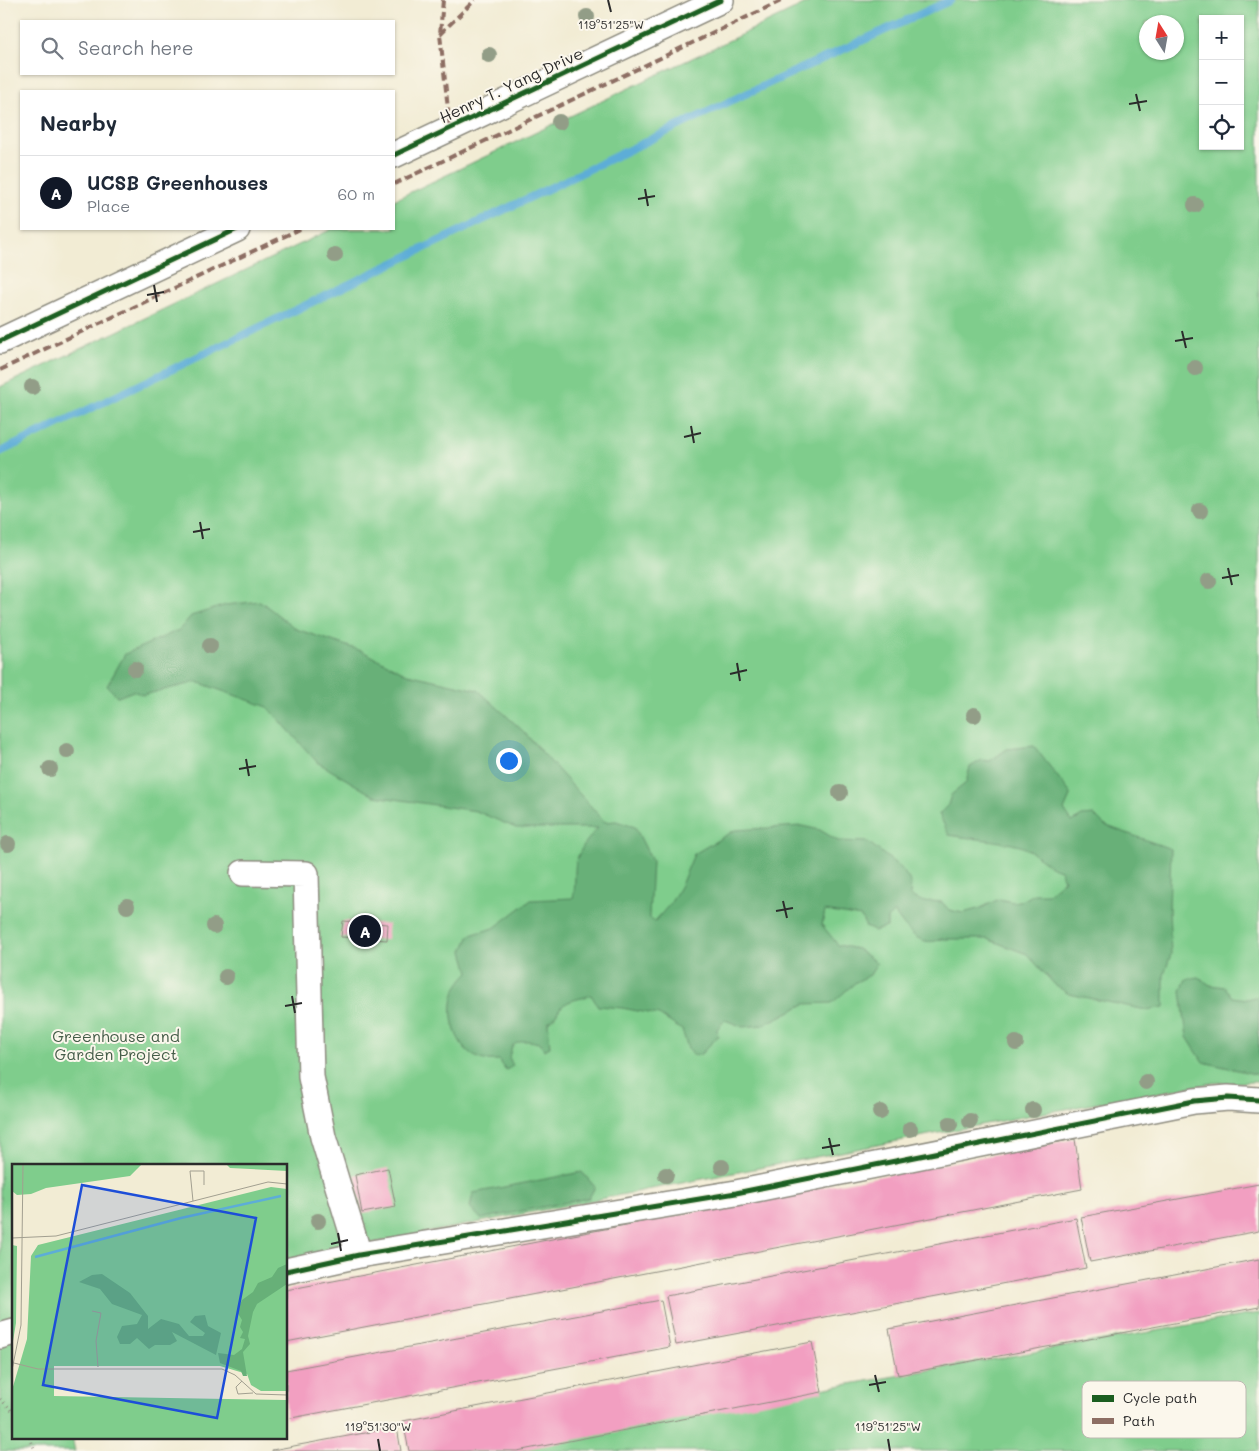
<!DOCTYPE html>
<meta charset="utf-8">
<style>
:root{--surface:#fff;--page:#f6f6f7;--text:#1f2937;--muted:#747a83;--line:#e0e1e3;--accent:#111827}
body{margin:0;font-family:Mali,sans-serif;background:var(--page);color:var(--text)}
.controls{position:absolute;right:15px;top:15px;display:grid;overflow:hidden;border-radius:0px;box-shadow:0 1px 4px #0004}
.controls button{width:45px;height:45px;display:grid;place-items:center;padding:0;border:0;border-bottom:1px solid var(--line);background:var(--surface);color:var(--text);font:25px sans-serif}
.compass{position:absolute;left:1139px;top:15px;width:45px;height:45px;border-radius:50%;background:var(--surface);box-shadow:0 1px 4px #0004;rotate:349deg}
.you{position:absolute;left:508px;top:760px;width:18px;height:18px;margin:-12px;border:4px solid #fff;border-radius:50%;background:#1a73e8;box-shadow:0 0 0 8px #1a73e833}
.badge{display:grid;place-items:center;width:32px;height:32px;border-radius:50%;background:var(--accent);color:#fff;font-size:16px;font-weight:700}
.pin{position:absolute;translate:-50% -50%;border:2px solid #fff;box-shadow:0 1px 5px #0006}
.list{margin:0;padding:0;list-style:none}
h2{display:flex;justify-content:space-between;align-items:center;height:65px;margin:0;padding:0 20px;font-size:21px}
h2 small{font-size:16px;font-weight:400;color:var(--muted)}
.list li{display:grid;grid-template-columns:32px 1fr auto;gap:15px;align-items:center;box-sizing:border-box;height:75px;padding:0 20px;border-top:1px solid var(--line)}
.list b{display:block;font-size:19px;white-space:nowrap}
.list p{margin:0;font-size:16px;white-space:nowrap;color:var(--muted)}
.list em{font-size:16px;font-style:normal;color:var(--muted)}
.icon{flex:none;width:28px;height:28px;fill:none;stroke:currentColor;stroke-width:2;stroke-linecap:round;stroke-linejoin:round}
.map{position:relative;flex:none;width:1259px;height:1451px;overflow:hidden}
.search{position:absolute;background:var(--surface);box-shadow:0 1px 4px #0004;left:20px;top:20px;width:375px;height:55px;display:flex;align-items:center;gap:12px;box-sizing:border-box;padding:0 18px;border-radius:0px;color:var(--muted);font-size:19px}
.panel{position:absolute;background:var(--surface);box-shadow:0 1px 4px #0004;left:20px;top:90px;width:375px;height:140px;border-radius:0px}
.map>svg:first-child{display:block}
.green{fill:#7fcd8c;stroke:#557c5c;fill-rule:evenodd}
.forest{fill:#67b078;stroke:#496e52}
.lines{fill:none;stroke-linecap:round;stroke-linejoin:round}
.stream{stroke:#5dadd7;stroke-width:8}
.building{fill:#f29fc1}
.minor-casing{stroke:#8e8c80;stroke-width:28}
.path{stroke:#8e8c80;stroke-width:3;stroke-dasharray:1 4;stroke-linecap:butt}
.minor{stroke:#fff;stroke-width:25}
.quiet{stroke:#8d6e63;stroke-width:4;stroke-dasharray:8 4;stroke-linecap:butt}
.cycleway-casing{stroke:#fbf7ec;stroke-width:8}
.cycleway{stroke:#1b5e20;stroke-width:5}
.tree{fill:#929d87}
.ticks{fill:none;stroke:#2b2b2b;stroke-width:2}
.labels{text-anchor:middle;stroke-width:4;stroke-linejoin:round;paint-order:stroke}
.street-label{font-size:16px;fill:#2b2b2b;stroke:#fbf7ec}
.park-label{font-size:16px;fill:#445c48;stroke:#fbf7ec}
.inset-river{fill:none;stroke:#5dadd7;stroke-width:2.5}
.inset-road{fill:none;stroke:#a29f90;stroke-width:1}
.view{fill:#1d4ed8;fill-opacity:0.15;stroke:#1d4ed8;stroke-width:2.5}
.inset-edge{fill:none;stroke:#2b2b2b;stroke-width:2.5}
.key{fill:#fbf7ec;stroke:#bdbab2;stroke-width:1}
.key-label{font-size:14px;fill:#2b2b2b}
.ticks-label{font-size:12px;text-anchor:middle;fill:#2b2b2b;stroke:#fbf7ec;stroke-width:4;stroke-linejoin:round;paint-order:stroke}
</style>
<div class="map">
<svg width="1259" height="1451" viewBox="0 0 1259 1451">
<rect width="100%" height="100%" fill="#fbf7ec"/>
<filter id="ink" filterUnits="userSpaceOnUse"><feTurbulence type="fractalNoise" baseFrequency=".02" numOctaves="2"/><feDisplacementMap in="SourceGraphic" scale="10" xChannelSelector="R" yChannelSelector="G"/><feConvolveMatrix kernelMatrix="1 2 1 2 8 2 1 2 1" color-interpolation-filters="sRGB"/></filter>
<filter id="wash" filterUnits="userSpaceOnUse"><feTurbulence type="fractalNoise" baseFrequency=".0096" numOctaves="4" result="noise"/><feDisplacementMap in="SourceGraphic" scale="20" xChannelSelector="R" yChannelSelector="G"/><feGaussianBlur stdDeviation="1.12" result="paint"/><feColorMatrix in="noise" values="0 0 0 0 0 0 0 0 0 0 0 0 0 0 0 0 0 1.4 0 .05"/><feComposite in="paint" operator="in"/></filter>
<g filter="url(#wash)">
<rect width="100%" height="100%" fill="#f2ecd4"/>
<!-- green -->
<path class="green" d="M814 0H1259V1082L1213 1083 1032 1115 286 1260V1165H14V1437H72L75 1451H0V387L332 229H394V200ZM1203 19H1240V146H1203ZM1146 22H1176V52H1146Z
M1259 1313V1451H463Z"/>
<!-- forest -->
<path class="forest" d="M260 601 296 629 362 651 407 674 478 690 522 730 605 822 616 821 635 827 652 861 649 917 655 921 670 904 681 885 694 854 735 830 802 826 820 830 838 841 868 842 901 868 911 882 910 896 924 902 931 901 942 902 949 910 963 913 981 908 999 899 1013 902 1024 900 1034 894H1048L1064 880 1060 870C1044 866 1036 851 1020 846 998 840 972 839 949 835L939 814 948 805 951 795 966 783 970 767 982 760 990 761 1007 749 1034 746 1071 794 1064 810 1072 822 1082 816 1094 815 1104 825 1171 849 1169 910 1171 954 1164 975V1007L1146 1010 1069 994 1055 985 1027 954 987 939H941C920 949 905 928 894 912L887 919V927L874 931 866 927 861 917 825 911 822 925 838 945 857 949 877 963 870 975 856 982 832 1003 805 1004 763 1025 743 1027 725 1020 717 1029 718 1036 701 1054 693 1055 688 1048 682 1030 659 1015 622 1008 598 1006 591 995C582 999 569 999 561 1007 556 1013 556 1018 548 1022L550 1047 544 1050 541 1044C530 1040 522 1039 512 1046L509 1057 513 1066 506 1070 499 1060C493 1060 485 1061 480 1059 455 1049 446 1014 455 991 459 983 463 978 469 972L463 951 470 935 494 928 531 900 573 898C576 886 574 871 576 862 580 848 589 838 598 828H516L476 811 374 796 317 762 268 707 197 682 143 695 133 691 118 697 107 686 125 654 179 630 191 616 226 605Z
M1198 977 1210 985 1225 987 1232 997 1247 999 1259 996V1075L1203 1062 1187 1037 1181 991 1186 979Z
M582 1172 595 1187 589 1198 481 1219 470 1207 473 1193Z"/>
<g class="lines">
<!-- stream -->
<path class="stream" d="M0 452 739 97 951 0"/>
</g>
<g id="blocks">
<!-- building -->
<path class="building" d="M343 921 388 924 387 940 341 937Z
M1075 1139 1082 1189 286 1342V1290Z
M388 1168 396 1207 362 1213 355 1175Z
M1259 1184V1231L1090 1262 1081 1217Z
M1076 1218 1086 1268 676 1345 666 1296Z
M1259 1259V1307L898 1375 889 1329Z
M661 1300 670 1347 286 1419V1370Z
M812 1342 822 1392 517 1451H409L403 1421Z
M397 1427 401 1451H272V1450Z"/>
</g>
</g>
<g filter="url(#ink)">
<use href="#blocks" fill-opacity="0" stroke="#8e8c80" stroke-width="1"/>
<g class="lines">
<defs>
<path id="minor" d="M394 155 721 0
M0 341 237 229
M243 873 306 874 311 1077 323 1137 359 1255
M286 1271 359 1255 736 1193 1194 1101 1228 1098 1259 1100
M0 1336 14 1332"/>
</defs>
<!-- minor casing -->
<use href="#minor" class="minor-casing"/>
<!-- path -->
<path class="path" d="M0 1399 14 1412
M30 1437 35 1451"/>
<!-- minor -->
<use href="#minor" class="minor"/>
<!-- quiet -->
<path class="quiet" d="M443 0 440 34 450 128
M440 34 475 0
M394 184 783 0
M0 370 300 229"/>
<defs>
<path id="cycleway" d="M394 155 721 0
M0 341 237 229
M286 1271 359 1255 736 1193 1194 1101 1228 1098 1259 1100"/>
</defs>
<!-- cycleway casing -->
<use href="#cycleway" class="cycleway-casing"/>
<!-- cycleway -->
<use href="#cycleway" class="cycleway"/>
</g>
<!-- trees -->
<g class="tree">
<circle cx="587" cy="17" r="8"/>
<circle cx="489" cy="55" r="8"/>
<circle cx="559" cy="122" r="8"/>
<circle cx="1195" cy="205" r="8"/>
<circle cx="335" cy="255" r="8"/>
<circle cx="1195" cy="368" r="8"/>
<circle cx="32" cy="387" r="8"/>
<circle cx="1200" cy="511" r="8"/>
<circle cx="1209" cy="581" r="8"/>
<circle cx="210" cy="646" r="8"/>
<circle cx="135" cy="669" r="8"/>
<circle cx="974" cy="715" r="8"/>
<circle cx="67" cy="751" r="8"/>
<circle cx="50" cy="769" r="8"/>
<circle cx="840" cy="793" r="8"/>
<circle cx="8" cy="844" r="8"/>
<circle cx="127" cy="906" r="8"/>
<circle cx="214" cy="926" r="8"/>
<circle cx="226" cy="977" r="8"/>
<circle cx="1016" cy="1043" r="8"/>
<circle cx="1146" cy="1082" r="8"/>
<circle cx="1033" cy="1110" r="8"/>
<circle cx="880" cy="1112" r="8"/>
<circle cx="970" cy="1121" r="8"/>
<circle cx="950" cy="1124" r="8"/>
<circle cx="910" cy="1129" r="8"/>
<circle cx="722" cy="1167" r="8"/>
<circle cx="666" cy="1175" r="8"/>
<circle cx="318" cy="1221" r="8"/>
</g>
</g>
<!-- ticks -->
<path class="ticks" d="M608 0 611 12M1136 94 1140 111M1129 104 1147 101M645 189 648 206M638 199 655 196M154 285 157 302M147 295 164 292M1182 331 1186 348M1175 341 1193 338M691 426 694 443M684 437 701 433M200 522 203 539M193 532 210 529M1228 568 1232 585M1222 578 1239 575M737 663 740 681M730 674 747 670M246 759 249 776M239 769 256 766M783 901 787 918M776 911 793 908M292 996 295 1013M285 1006 302 1003M829 1138 833 1155M822 1148 840 1145M338 1233 341 1251M331 1244 348 1240M875 1375 879 1392M869 1385 886 1382M378 1439 380 1451M888 1439 890 1451"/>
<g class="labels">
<!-- street labels -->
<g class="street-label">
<text transform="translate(511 85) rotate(-25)" y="6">Henry T. Yang Drive</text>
</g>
<!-- park labels -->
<g class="park-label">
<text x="116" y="1042">Greenhouse and<tspan x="116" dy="18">Garden Project</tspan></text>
</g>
</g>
<!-- overview -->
<g transform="translate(12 1164)">
<rect width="275" height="275" fill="#f2ecd4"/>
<path d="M0 0H130L118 12 34 24 19 30 5 31 0 27ZM214 0H275V7L218 4ZM259 23 275 25V227H249L239 221 235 210 208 202H42V232L275 236V275H0V226L15 175 19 92 26 81ZM0 81 5 82 4 159 0 183Z" fill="#7fcd8c"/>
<path d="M275 100V120L245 140 241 148 236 172 238 180 231 188 235 212H231L229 207 208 199 206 189 222 191 230 185 233 175 228 174 231 168 228 163 230 156 225 148 230 136 241 128 246 119 260 113 266 104ZM90 110 118 129 136 152V165L149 155 167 160 177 172H191L193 169 178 158 183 152 193 151 196 162 209 169 204 191 160 168 165 177 158 181H143L137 185 125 174 118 180H108L105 173 110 162 125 160 130 151 100 140 88 125 67 118 80 111Z" fill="#67b078"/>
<path class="inset-river" d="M23 93 169 54 269 32"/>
<path class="inset-road" d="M181 37 178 7H192V21M0 74 44 72 256 18 275 20M80 147 89 149 84 177 86 203M2 199 26 205H210L223 211 244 230 275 231M0 206 9 161 11 0M230 217 224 223 226 230 241 229"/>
<path class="view" d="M70 21 244 54 205 254 31 221Z"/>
<rect width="275" height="275" class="inset-edge"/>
</g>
<!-- legend -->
<rect x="1082" y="1381" width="164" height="57" rx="8" class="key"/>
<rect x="1092" y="1395" width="22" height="7" fill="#1b5e20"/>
<rect x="1092" y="1418" width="22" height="6" fill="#8d6e63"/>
<g class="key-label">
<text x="1123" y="1403">Cycle path</text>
<text x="1123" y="1426">Path</text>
</g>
<g class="ticks-label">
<text x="611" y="29">119°51'25"W</text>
<text x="378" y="1431">119°51'30"W</text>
<text x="888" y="1431">119°51'25"W</text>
</g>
</svg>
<div class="controls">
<button>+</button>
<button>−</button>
<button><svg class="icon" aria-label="locate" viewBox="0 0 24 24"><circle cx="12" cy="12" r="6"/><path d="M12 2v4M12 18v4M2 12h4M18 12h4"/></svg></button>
</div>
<svg class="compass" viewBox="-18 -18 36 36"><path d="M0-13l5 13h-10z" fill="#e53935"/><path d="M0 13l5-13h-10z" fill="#747a83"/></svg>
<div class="you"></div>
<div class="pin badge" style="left:365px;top:931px">A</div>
<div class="search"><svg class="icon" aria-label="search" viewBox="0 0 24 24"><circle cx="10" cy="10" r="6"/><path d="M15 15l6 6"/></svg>Search here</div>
<section class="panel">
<h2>Nearby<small></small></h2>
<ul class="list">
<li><span class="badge">A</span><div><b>UCSB Greenhouses</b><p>Place</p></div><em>60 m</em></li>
</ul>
</section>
</div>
